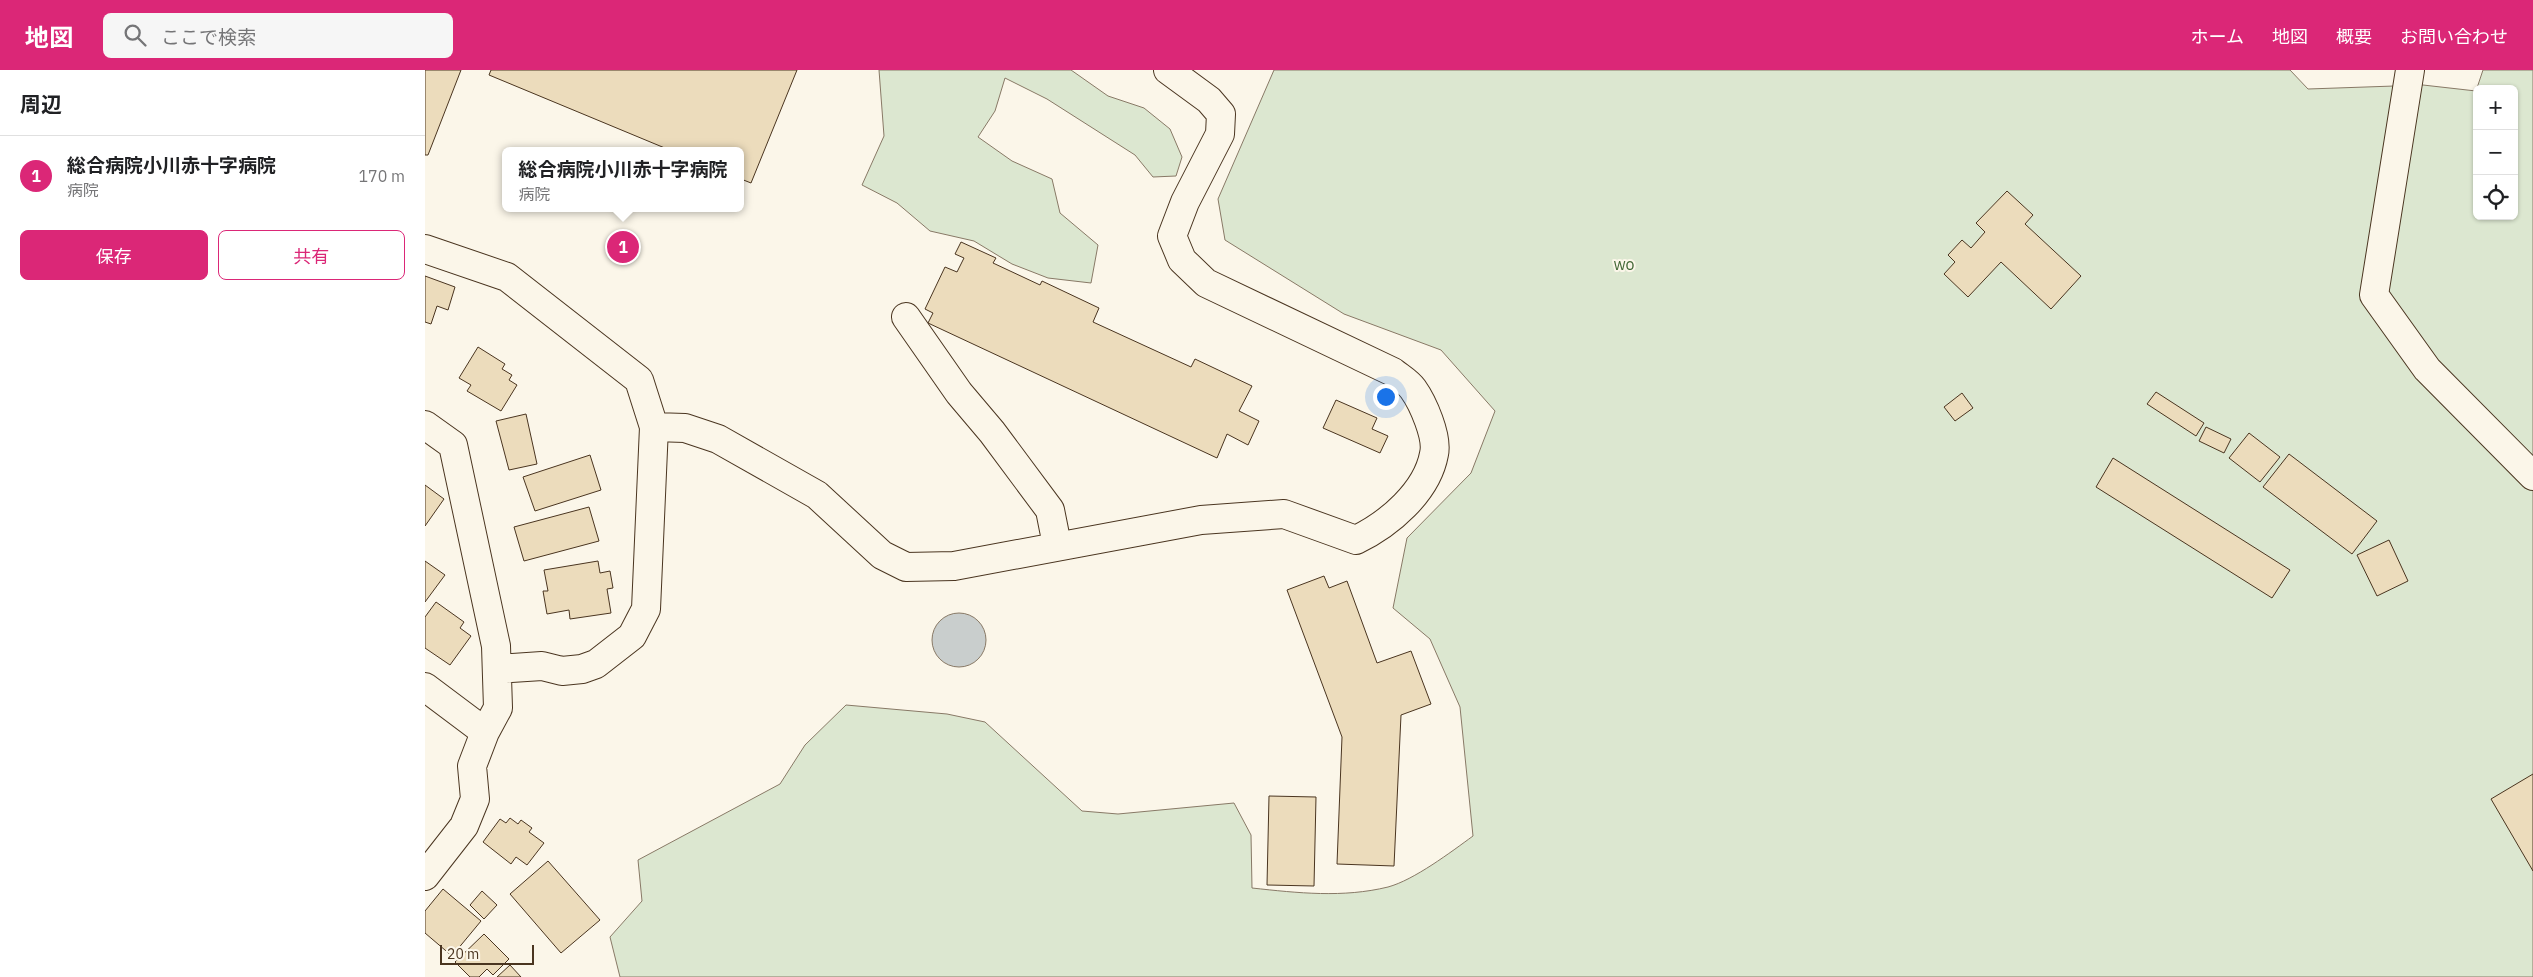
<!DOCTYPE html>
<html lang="ja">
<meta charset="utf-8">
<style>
:root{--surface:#fff;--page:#f6f6f6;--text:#202124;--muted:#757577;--line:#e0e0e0;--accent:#db2777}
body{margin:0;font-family:"IBM Plex Sans","Noto Sans JP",sans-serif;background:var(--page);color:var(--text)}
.controls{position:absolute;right:15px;top:15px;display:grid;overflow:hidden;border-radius:8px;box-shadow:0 1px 4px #0004}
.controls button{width:45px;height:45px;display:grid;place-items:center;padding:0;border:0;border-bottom:1px solid var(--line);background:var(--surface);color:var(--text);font:25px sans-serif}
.scale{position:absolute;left:15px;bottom:12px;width:94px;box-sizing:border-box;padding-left:5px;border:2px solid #4a3520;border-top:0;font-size:14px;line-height:18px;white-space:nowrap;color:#4a3520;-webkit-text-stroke:4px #fbf6e9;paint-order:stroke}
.you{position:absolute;left:960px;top:326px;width:18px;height:18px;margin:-12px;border:4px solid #fff;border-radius:50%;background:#1a73e8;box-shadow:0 0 0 8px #1a73e833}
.badge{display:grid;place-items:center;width:32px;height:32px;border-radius:50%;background:var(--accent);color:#fff;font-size:16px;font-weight:700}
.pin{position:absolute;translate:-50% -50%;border:2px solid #fff;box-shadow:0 1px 5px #0006}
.popup{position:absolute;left:77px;top:77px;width:242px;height:65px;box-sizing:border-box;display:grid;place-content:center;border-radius:8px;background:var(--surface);filter:drop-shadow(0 1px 4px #0005);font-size:16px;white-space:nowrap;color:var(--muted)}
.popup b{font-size:19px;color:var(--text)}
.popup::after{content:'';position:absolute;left:50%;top:100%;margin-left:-10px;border:10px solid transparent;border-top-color:var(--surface)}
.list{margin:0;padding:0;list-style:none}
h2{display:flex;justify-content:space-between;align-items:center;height:65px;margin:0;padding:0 20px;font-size:21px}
h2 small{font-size:16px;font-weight:400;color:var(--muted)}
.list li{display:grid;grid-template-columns:32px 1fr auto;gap:15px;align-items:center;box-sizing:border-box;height:80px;padding:0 20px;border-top:1px solid var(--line)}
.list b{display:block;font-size:19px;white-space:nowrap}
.list p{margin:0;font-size:16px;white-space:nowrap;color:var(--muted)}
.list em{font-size:16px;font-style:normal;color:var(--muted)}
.actions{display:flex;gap:10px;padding:15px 20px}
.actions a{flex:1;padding:11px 0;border:1px solid var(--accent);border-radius:8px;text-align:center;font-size:18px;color:var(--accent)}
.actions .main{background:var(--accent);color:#fff}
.icon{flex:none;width:28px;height:28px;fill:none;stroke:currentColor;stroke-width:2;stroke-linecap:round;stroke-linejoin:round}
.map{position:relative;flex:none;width:2108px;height:907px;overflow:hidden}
header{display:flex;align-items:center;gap:30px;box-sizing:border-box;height:70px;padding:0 25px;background:var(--accent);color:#fff}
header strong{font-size:24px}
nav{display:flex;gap:28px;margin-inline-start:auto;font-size:18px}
.search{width:350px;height:45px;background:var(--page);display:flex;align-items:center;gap:12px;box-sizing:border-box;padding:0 18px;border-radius:8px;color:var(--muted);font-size:19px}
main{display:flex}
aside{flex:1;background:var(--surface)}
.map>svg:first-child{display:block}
.green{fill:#dce7d0;stroke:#887966;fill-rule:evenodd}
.water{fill:#c9cecd;stroke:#887966}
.building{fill:#ecdcbc;stroke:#4a3520}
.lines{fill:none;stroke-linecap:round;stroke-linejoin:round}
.minor-casing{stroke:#4a3520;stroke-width:30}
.minor{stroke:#fbf6e9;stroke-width:28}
.labels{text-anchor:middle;stroke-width:4;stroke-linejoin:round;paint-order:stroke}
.park-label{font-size:16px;fill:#436837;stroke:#fbf6e9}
</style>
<header>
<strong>地図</strong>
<div class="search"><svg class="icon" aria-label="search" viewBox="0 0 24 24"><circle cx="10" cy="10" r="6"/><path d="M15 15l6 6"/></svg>ここで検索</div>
<nav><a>ホーム</a><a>地図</a><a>概要</a><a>お問い合わせ</a></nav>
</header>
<main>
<aside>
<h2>周辺<small></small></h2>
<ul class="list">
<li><span class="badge">1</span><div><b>総合病院小川赤十字病院</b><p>病院</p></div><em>170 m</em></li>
</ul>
<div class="actions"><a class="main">保存</a><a>共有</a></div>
</aside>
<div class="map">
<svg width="2108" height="907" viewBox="0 0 2108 907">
<rect width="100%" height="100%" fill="#fbf6e9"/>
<!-- green -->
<path class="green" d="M454 0H646L683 26 719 38 745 59 757 87 751 106 728 107 710 85 622 29 580 8 570 41 553 67 587 91 627 109 635 143 673 175 666 213 623 208 587 194 549 171 505 161 472 133 437 115 459 66Z
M849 0H1865L1883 19 1998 15 2051 21 2058 0H2108V907H195L185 867 217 831 213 790 355 714 380 675 421 635 522 644 560 652 657 741 693 744 809 733 826 765 827 818C873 823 918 828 963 817 989 810 1026 782 1048 766L1035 637 1005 569 968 538 982 468 1046 403 1070 341 1016 280 919 244 800 170 793 129ZM2052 19H2089V146H2052Z"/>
<!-- water -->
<path class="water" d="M507 570a27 27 0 1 1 54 0a27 27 0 1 1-54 0Z"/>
<!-- building -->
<path class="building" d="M0 0H36L3 85H0Z
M66 0H372L326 113 316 109V81H247L64 5Z
M1582 121 1608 145 1600 154 1656 206 1626 239 1576 192 1543 227 1519 204 1530 192 1523 185 1537 170 1546 178 1560 162 1551 153Z
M536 172 571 188 568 193 615 215 617 211 674 238 668 252 766 297 770 289 827 316 814 341 834 351 823 375 802 364 792 388 503 253 508 243 500 239 520 197 532 202 539 188 530 184Z
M0 206 30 217 23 240 12 236 6 254 0 252Z
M53 277 80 294 77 299 87 305 84 310 92 315 76 341 42 321 46 315 34 308Z
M1731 322 1779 353 1771 366 1722 334Z
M1537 323 1548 338 1530 351 1519 337Z
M911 330 952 348 947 359 963 366 955 383 898 358Z
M101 344 112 394 84 400 71 351Z
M1781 357 1806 369 1799 383 1774 371Z
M1824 363 1855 387 1835 412 1804 388Z
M1864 384 1952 451 1927 484 1838 417Z
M165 385 176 420 110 441 98 407Z
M1688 388 1865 500 1847 528 1671 417Z
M0 415 19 429 0 456Z
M164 437 174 471 99 491 89 457Z
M1964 470 1983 511 1952 526 1932 485Z
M0 491 20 505 0 532Z
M173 491 175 503 185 501 188 518 182 519 186 543 145 549 144 540 122 544 118 521H123L119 500Z
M899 506 904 518 922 511 952 593 986 581 1006 634 976 645 969 796 912 794 917 667 862 520Z
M11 532 39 552 35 558 46 566 25 595 0 578V547Z
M2108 704V801L2066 729Z
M844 726 891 727 889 816 842 815Z
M85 748 93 754 96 750 107 758 104 762 119 773 102 795 91 787 86 794 58 772 75 749 81 753Z
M123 791 175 850 136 883 85 824Z
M18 819 56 851 27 886 0 863V841Z
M57 821 72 835 59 849 45 835Z
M59 864 84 889 68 905 62 899 54 907H45L30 892Z
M85 895 96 907H72Z"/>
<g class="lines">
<defs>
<path id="minor" d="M1985 0 1949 225 2002 299 2108 406
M0 179 82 207 214 310 229 357 221 539 207 566 171 594 157 599 137 601 117 596 73 599
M481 247 534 323 567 362 625 440 632 475
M0 355 28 375 71 576 73 638 60 662 47 696 50 729 39 756 0 806
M229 357 260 358 293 369 392 425 457 485 481 497 529 496 776 450 859 444 931 470C964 454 1002 422 1009 384 1013 367 998 333 988 319 983 312 974 307 968 302L781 213 757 190 747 166 760 132 795 64 796 44 784 30 743 0
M0 617 60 662"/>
</defs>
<!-- minor casing -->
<use href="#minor" class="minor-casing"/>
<!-- minor -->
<use href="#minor" class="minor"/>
</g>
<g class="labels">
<!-- park labels -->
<g class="park-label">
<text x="1199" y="200">wo</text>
</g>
</g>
</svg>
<div class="controls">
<button>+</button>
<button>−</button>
<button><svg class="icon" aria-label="locate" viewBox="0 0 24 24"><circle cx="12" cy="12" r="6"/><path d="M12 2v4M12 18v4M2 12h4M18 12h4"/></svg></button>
</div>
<div class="scale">20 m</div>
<div class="you"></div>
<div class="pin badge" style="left:198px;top:177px">1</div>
<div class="popup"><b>総合病院小川赤十字病院</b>病院</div>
</div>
</main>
